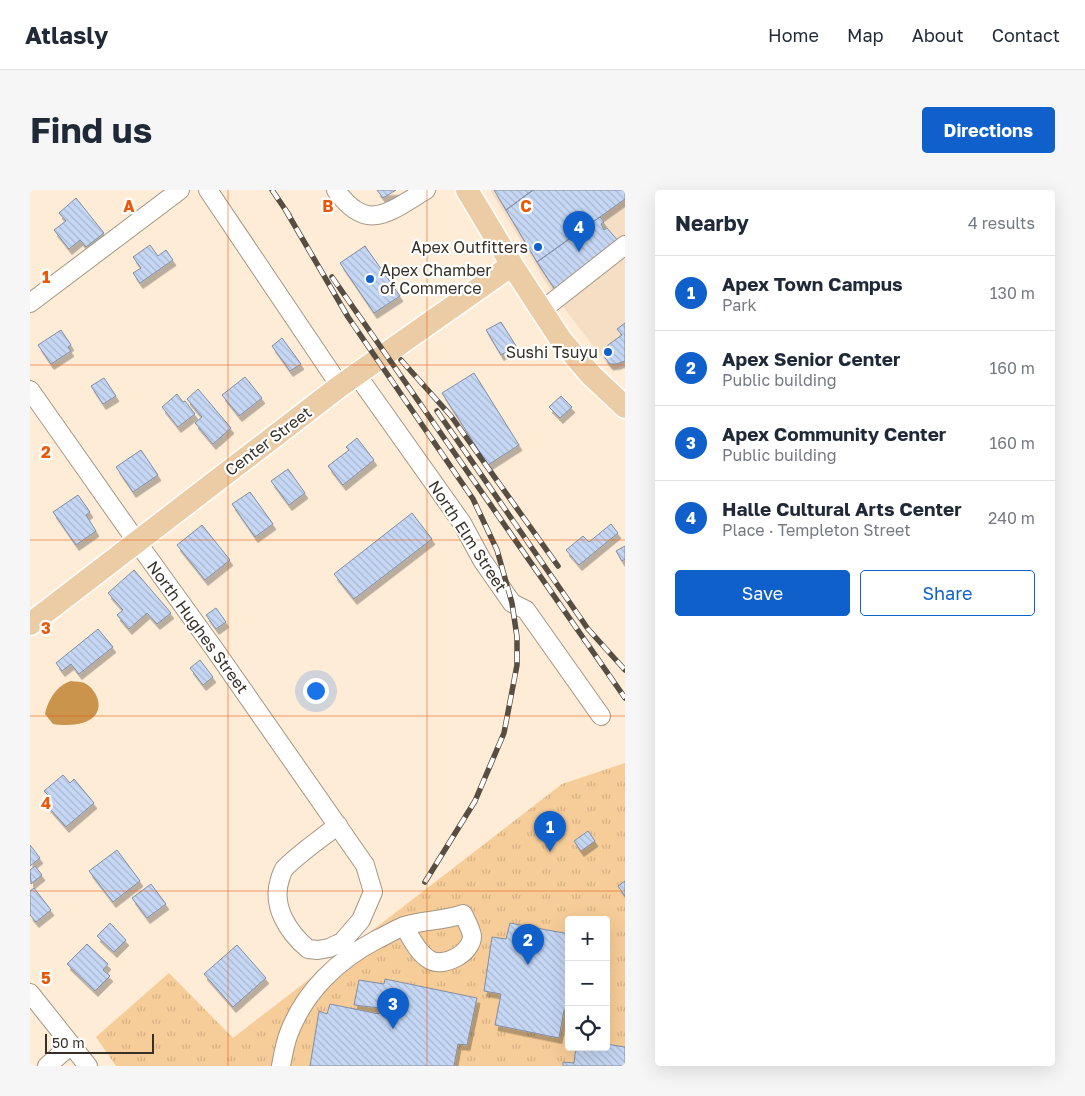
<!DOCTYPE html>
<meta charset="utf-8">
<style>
:root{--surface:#fff;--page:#f6f6f7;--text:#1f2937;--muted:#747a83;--line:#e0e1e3;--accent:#0f60ca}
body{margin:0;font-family:"Golos Text",sans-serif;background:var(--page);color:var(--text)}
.controls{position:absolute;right:15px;bottom:15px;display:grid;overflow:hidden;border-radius:5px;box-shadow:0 5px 20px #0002}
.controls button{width:45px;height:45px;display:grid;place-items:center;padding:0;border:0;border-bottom:1px solid var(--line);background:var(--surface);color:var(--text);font:25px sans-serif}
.scale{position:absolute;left:15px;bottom:12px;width:109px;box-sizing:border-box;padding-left:5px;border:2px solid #373028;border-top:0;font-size:14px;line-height:18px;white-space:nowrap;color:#373028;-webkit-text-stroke:4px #fff;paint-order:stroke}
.you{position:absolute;left:285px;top:500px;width:18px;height:18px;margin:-12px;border:4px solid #fff;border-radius:50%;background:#1a73e8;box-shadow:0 0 0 8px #1a73e833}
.badge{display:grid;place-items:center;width:32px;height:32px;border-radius:50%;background:var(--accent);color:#fff;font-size:16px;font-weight:700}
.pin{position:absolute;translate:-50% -41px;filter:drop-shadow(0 1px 2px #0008)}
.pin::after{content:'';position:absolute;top:26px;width:18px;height:15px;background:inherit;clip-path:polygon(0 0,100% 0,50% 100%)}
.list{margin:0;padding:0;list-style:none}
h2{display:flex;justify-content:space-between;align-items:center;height:65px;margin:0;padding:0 20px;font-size:21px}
h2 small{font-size:16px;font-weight:400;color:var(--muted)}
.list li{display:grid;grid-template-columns:32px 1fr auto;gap:15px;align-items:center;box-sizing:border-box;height:75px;padding:0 20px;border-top:1px solid var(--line)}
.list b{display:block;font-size:19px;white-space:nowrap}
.list p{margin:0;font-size:16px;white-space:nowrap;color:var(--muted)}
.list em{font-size:16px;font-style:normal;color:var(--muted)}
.actions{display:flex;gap:10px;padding:15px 20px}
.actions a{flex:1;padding:11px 0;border:1px solid var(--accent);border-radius:5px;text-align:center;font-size:18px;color:var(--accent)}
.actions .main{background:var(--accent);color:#fff}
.icon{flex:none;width:28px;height:28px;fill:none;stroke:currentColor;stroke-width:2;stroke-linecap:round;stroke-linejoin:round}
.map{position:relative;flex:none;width:595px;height:876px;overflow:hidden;border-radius:5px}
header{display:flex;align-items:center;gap:30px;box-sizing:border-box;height:70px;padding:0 25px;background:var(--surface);border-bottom:1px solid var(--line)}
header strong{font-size:24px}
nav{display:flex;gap:28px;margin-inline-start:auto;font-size:18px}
.intro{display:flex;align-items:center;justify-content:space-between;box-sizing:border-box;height:120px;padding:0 30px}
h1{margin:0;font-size:35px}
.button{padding:12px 22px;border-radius:5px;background:var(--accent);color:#fff;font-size:18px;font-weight:700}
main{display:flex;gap:30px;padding:0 30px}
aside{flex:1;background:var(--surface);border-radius:5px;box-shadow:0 5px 20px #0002}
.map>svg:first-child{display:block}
.built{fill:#f5dec4}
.park{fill:url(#park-tufts);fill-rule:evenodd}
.water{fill:#ca944c}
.building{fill:url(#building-back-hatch);stroke:#818ea3;filter:url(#shadow)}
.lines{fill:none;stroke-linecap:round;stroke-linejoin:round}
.minor-casing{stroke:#a69682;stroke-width:20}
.major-casing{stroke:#fff;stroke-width:25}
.minor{stroke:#fff;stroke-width:18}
.major{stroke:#ebcca4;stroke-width:22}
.rail-casing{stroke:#564d43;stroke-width:5.5}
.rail{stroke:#fff;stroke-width:4;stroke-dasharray:11;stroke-linecap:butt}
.grid{fill:none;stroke:#e8590c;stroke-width:1;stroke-opacity:0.55}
.poi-dot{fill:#0f60ca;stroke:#fff;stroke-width:2}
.labels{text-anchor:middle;stroke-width:4.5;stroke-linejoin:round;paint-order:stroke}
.poi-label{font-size:16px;fill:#373028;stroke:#fff;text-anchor:end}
.street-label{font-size:16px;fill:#373028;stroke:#fff}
.grid-label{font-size:16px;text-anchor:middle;font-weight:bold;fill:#e8590c;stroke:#fff;stroke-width:4.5;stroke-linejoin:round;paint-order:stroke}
</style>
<header>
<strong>Atlasly</strong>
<nav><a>Home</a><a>Map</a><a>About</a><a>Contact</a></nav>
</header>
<div class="intro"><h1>Find us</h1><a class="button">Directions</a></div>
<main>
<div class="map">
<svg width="595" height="876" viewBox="0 0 595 876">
<defs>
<pattern id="park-tufts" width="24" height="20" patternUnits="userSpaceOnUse" patternTransform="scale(1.25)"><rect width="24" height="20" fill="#f6cc98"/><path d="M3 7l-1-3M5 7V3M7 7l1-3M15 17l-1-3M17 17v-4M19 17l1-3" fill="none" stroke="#d4b083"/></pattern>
<pattern id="building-back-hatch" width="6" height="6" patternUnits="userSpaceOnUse" patternTransform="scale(1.25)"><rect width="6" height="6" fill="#c5d7f4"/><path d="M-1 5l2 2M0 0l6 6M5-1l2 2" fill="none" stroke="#aab9d1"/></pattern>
<filter id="shadow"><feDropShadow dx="3" dy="5.5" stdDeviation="0" flood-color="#0004"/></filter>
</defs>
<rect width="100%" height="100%" fill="#feecd7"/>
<!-- built -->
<path class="built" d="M460 0H595V173L583 182 521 101Z"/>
<!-- park -->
<path class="park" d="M595 573V876H86L66 847 139 783 203 848 532 594ZM539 730H576V857H539Z"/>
<!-- water -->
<path class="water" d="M41 491C45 492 52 491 56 494 65 499 73 514 66 524 58 536 36 536 23 534L15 524C18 510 27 495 41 491Z"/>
<!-- building -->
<path class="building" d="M347 0H366L353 8Z
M464 0H503L476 20Z
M503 0H595V9L507 72 476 20Z
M46 8 74 43 56 57 50 50 39 59 24 40 36 31 29 23Z
M570 27 574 32 571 34 574 40 577 38 589 52 526 101 507 72Z
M120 55 128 66 136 60 143 70 110 93 103 83 111 78 103 67Z
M335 56 370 106 344 123 310 73Z
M471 132 486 156 471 165 456 140Z
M595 133V171L586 174H580L575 168 574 162 578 155 592 145 587 139Z
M31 140 41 155 38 157 41 161 21 174 8 155Z
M252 148 271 174 260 181 242 156Z
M444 183 489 255 458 275 412 203Z
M215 187 232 208 209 226 192 205Z
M74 188 86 206 73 214 61 196Z
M168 199 201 238 183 254 165 233 172 227 157 209Z
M147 204 153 212 155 211 165 224 148 237 132 217Z
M531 206 542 217 530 228 519 217Z
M327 248 344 270 313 295 298 276 319 260 316 257Z
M111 260 128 285 103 302 86 277Z
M258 279 275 303 259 315 241 291Z
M220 302 243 334 225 347 202 314Z
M48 305 60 322 56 325 66 341 46 355 23 322Z
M382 323 402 349 324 409 304 384Z
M581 334 588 343 549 375 536 360 553 346 559 352Z
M172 335 200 370 175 390 147 355Z
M595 356V369L592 371 586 361Z
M104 380 141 423 127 434 117 423 99 439 87 425 93 420 78 403Z
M186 418 196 432 186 439 176 425Z
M68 439 83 457 49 484 41 474 32 481 26 473Z
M170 470 183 487 173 495 160 478Z
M33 585 40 593 44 589 64 613 36 637 14 612 20 607 14 601Z
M558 641 565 651 551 661 544 651Z
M0 655 10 668 0 676Z
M87 660 110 691 83 712 59 681Z
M5 676 12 685 1 694 0 680Z
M595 691V706L588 696Z
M121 694 136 714 117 728 102 708Z
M4 698 21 720 6 732 0 725V701Z
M80 733 96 750 84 762 67 746Z
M480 733 539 744V821L534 820 529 848 465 835 471 804 454 801 462 747 476 749Z
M57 754 78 774 73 780 80 786 65 801 37 774Z
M207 755 236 788 203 817 174 784Z
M355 789 447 808 437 855 428 854 424 876H280L289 821 297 824 300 814 349 824 350 818 324 815 329 790 354 794Z
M576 854 595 857V876H533V872L544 873 546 857H576Z"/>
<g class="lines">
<defs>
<path id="minor" d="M178 0 310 196
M306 0C337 44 359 22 396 0
M0 113 150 0
M511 121 595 55
M327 185 432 333 452 370 482 413 496 420 571 526
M0 200 107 352 185 460 335 675 343 702 331 730 312 752 299 758 288 760 278 759C258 742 241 716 250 689 251 686 252 682 254 679 268 664 292 648 308 635
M0 803 58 876
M17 876 41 855
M251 876C253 865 255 853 259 843 275 801 308 770 346 750 355 746 364 740 374 736 393 730 414 731 433 724 436 730 441 739 442 746 442 763 414 778 400 770 388 763 381 748 374 736"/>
<path id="major" d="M437 0 482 75 531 150 561 185 595 217
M0 434 310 196 482 75"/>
</defs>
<!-- minor casing -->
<use href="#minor" class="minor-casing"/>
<!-- major casing -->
<use href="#major" class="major-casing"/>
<!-- minor -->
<use href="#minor" class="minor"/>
<!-- major -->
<use href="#major" class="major"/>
<defs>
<path id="rail" d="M242 0 259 25
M255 19 318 127 443 309 467 360 482 413 487 447V475L474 543 445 611 395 692
M302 87 595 508
M371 170 421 226 528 376
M407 221 558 439 595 480"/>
</defs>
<!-- rail casing -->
<use href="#rail" class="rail-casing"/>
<!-- rail -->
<use href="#rail" class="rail"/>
</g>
<!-- grid -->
<path class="grid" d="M198 0V876M397 0V876M0 175H595M0 350H595M0 526H595M0 701H595"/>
<!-- markers -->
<g class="poi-dot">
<circle cx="508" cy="57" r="5"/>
<circle cx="340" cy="89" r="5"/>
<circle cx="578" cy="162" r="5"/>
</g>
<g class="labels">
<!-- poi labels -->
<g class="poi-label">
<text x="498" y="63">Apex Outfitters</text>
<text x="350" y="86" text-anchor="start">Apex Chamber<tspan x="350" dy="18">of Commerce</tspan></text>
<text x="568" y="168">Sushi Tsuyu</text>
</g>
<!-- street labels -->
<g class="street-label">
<text transform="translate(238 251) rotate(-37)" y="6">Center Street</text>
<text transform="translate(438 346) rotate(57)" y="6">North Elm Street</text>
<text transform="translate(168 437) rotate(54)" y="6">North Hughes Street</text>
</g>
</g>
<g class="grid-label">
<text x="99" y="22">A</text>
<text x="298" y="22">B</text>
<text x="496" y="22">C</text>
<text x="16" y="93">1</text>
<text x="16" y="268">2</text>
<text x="16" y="444">3</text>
<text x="16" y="619">4</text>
<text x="16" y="794">5</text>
</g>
</svg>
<div class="controls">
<button>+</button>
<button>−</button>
<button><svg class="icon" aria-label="locate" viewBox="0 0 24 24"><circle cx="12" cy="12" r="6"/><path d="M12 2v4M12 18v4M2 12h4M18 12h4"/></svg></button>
</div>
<div class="scale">50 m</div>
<div class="you"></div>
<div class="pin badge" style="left:520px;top:662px">1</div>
<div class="pin badge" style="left:498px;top:775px">2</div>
<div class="pin badge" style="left:363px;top:839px">3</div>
<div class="pin badge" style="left:549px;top:62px">4</div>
</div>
<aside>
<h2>Nearby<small>4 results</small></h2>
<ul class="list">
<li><span class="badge">1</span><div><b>Apex Town Campus</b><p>Park</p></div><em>130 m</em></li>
<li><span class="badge">2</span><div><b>Apex Senior Center</b><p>Public building</p></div><em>160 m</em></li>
<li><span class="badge">3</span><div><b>Apex Community Center</b><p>Public building</p></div><em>160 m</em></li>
<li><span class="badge">4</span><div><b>Halle Cultural Arts Center</b><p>Place · Templeton Street</p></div><em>240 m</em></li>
</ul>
<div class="actions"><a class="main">Save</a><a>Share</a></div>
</aside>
</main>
